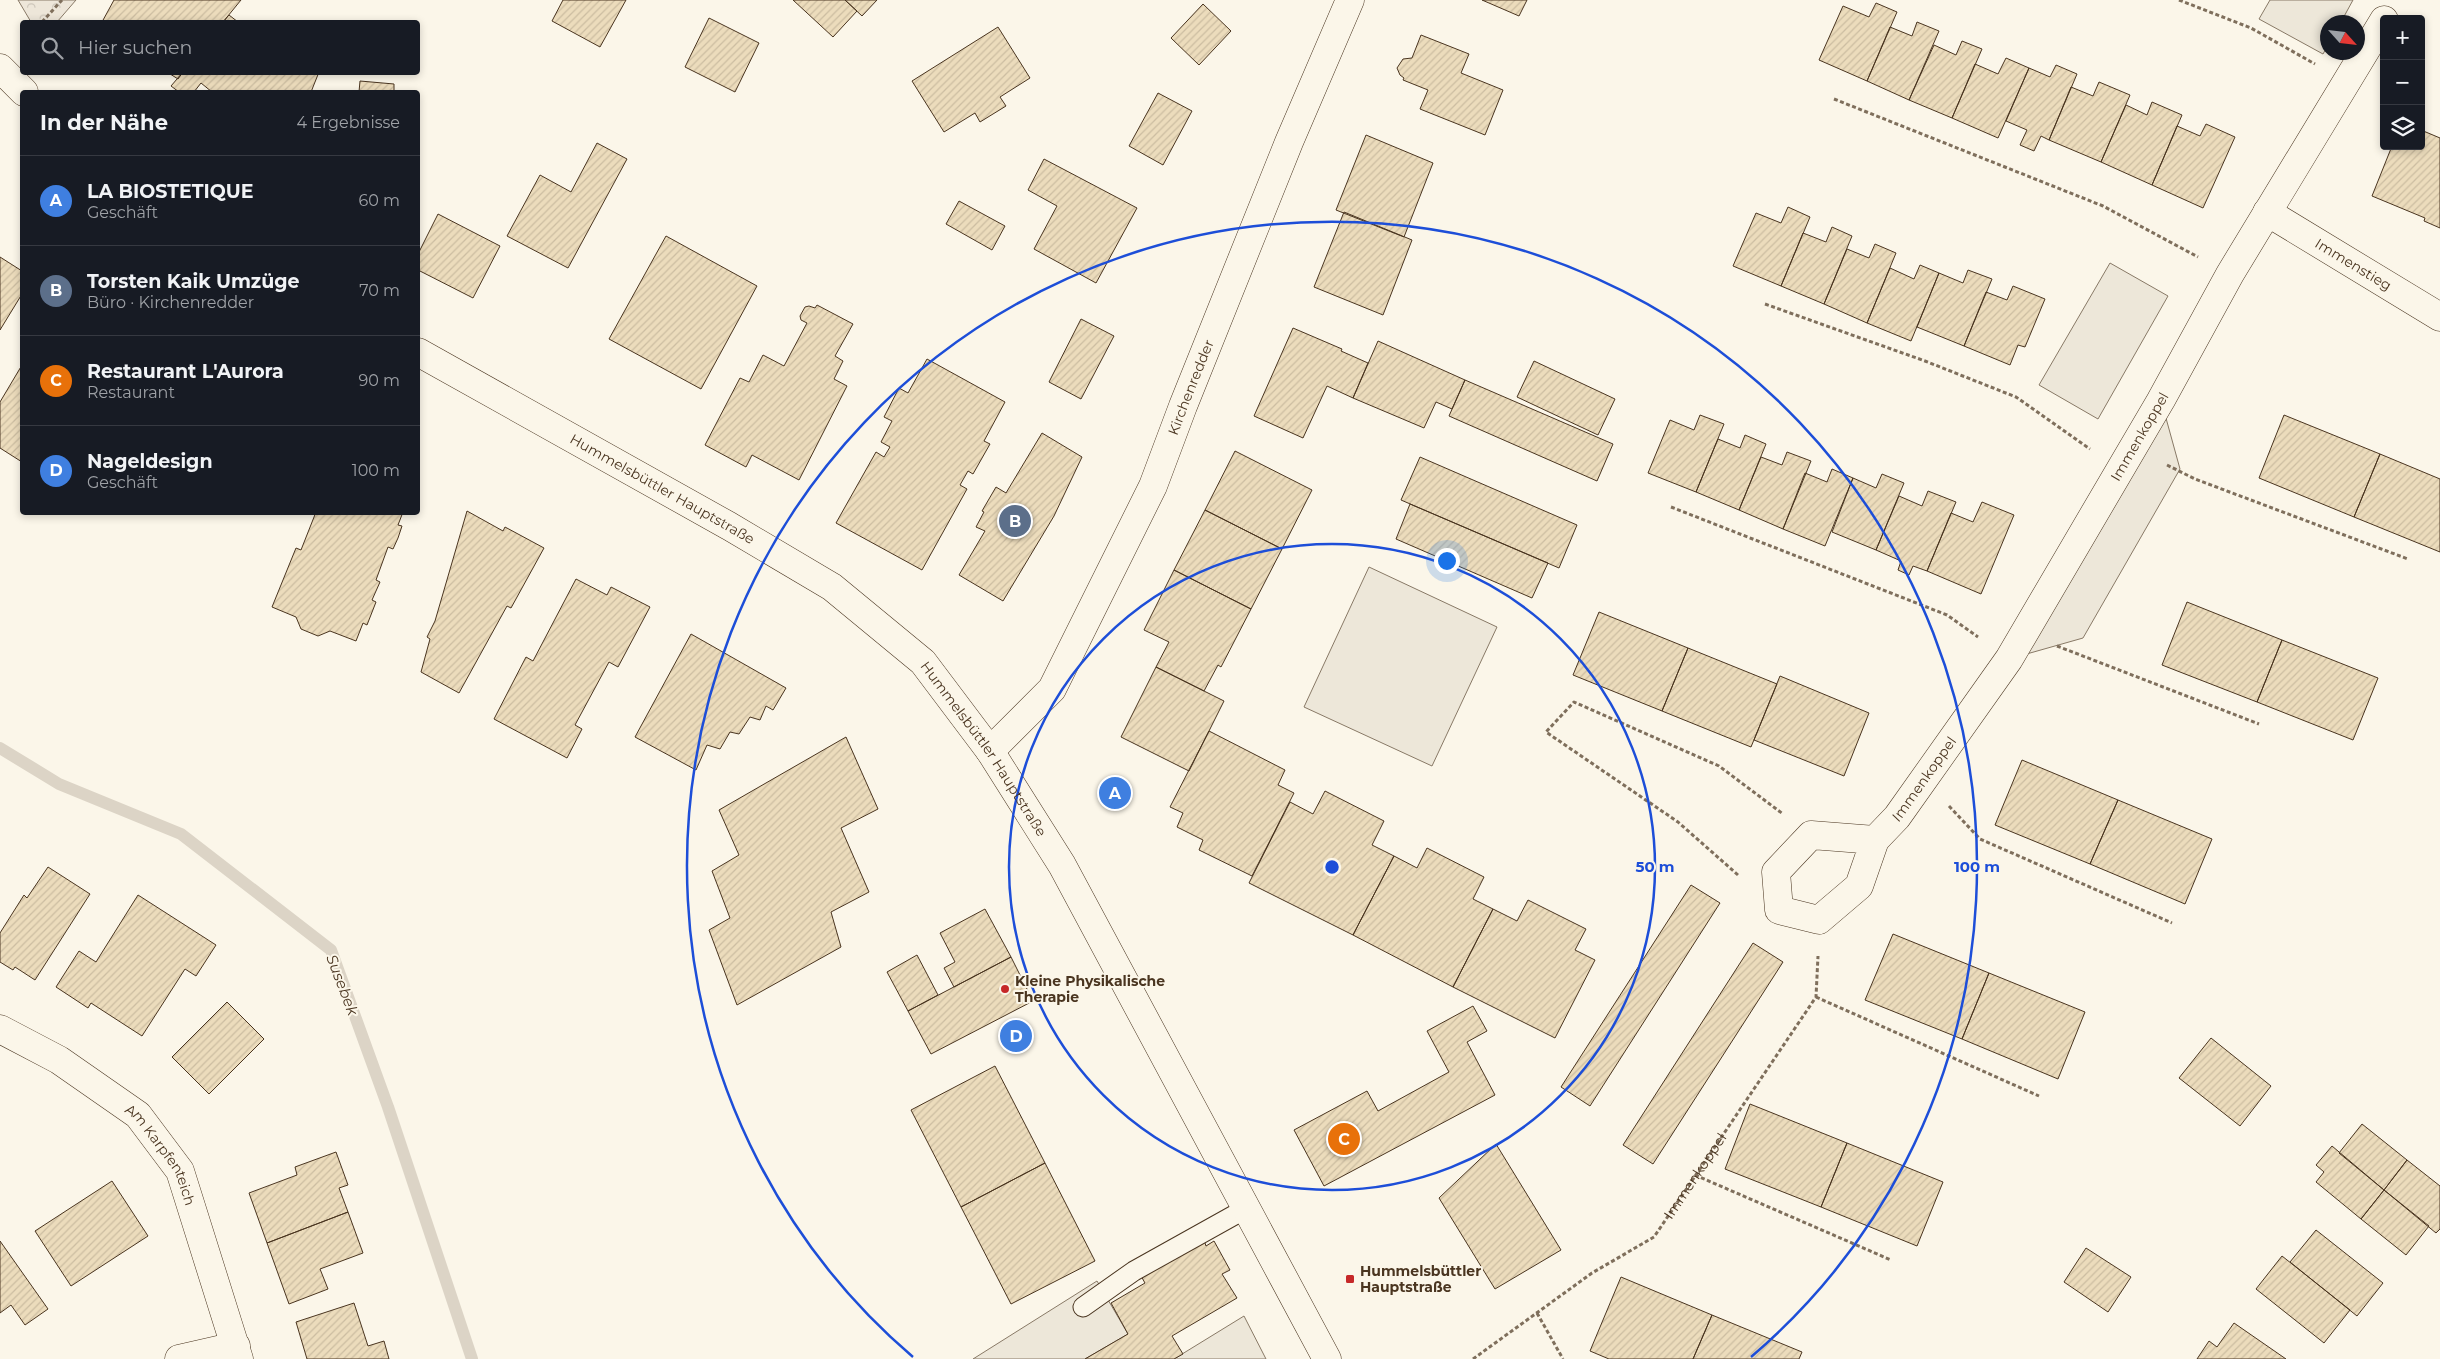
<!DOCTYPE html>
<html lang="de">
<meta charset="utf-8">
<style>
:root{--surface:#171b24;--page:#20242c;--text:#f1f3f6;--muted:#9ea1a6;--line:#363941;--accent:#c62828}
body{margin:0;font-family:Montserrat,sans-serif;background:var(--page);color:var(--text)}
.controls{position:absolute;right:15px;top:15px;display:grid;overflow:hidden;border-radius:5px;box-shadow:0 2px 8px #0003}
.controls button{width:45px;height:45px;display:grid;place-items:center;padding:0;border:0;border-bottom:1px solid var(--line);background:var(--surface);color:var(--text);font:25px sans-serif}
.compass{position:absolute;left:2320px;top:15px;width:45px;height:45px;border-radius:50%;background:var(--surface);box-shadow:0 2px 8px #0003;rotate:117deg}
.you{position:absolute;left:1446px;top:560px;width:18px;height:18px;margin:-12px;border:4px solid #fff;border-radius:50%;background:#1a73e8;box-shadow:0 0 0 8px #1a73e833}
.badge{display:grid;place-items:center;width:32px;height:32px;border-radius:50%;background:var(--accent);color:#fff;font-size:16px;font-weight:700}
.pin{position:absolute;translate:-50% -50%;border:2px solid #fff;box-shadow:0 1px 5px #0006}
.list{margin:0;padding:0;list-style:none}
h2{display:flex;justify-content:space-between;align-items:center;height:65px;margin:0;padding:0 20px;font-size:21px}
h2 small{font-size:16px;font-weight:400;color:var(--muted)}
.list li{display:grid;grid-template-columns:32px 1fr auto;gap:15px;align-items:center;box-sizing:border-box;height:90px;padding:0 20px;border-top:1px solid var(--line)}
.list b{display:block;font-size:19px;white-space:nowrap}
.list p{margin:0;font-size:16px;white-space:nowrap;color:var(--muted)}
.list em{font-size:16px;font-style:normal;color:var(--muted)}
.icon{flex:none;width:28px;height:28px;fill:none;stroke:currentColor;stroke-width:2;stroke-linecap:round;stroke-linejoin:round}
.map{position:relative;flex:none;width:2440px;height:1359px;overflow:hidden}
.search{position:absolute;background:var(--surface);box-shadow:0 2px 8px #0003;left:20px;top:20px;width:400px;height:55px;display:flex;align-items:center;gap:12px;box-sizing:border-box;padding:0 18px;border-radius:5px;color:var(--muted);font-size:19px}
.panel{position:absolute;background:var(--surface);box-shadow:0 2px 8px #0003;left:20px;top:90px;width:400px;height:425px;border-radius:5px}
.map>svg:first-child{display:block}
.park{fill:url(#park-crowns);stroke:#887966}
.parking{fill:#ede7d9;stroke:#887966}
.lines{fill:none;stroke-linecap:round;stroke-linejoin:round}
.stream{stroke:#dcd4c6;stroke-width:12}
.building{fill:url(#building-hatch);stroke:#4a3520}
.service-casing{stroke:#4a3520;stroke-width:21}
.minor-casing{stroke:#4a3520;stroke-width:29}
.secondary-casing{stroke:#4a3520;stroke-width:29}
.path{stroke:#7f6f5c;stroke-width:3;stroke-dasharray:4 2.5;stroke-linecap:butt}
.service{stroke:#fbf6e9;stroke-width:19}
.minor{stroke:#fbf6e9;stroke-width:28}
.secondary{stroke:#fbf6e9;stroke-width:28}
.ring{fill:none;stroke:#1d4ed8;stroke-width:2.5}
.poi-dot{fill:#c62828;stroke:#fbf6e9;stroke-width:2}
.labels{text-anchor:middle;stroke-width:4;stroke-linejoin:round;paint-order:stroke}
.street-label{font-size:14px;fill:#4a3520;stroke:#fbf6e9}
.poi-label{font-size:14px;font-weight:bold;fill:#4a3520;stroke:#fbf6e9;text-anchor:start}
.water-label{font-size:15px;font-style:italic;fill:#4a3520;stroke:#fbf6e9}
.centre{fill:#1d4ed8;stroke:#fbf6e9;stroke-width:2.5}
.ring-label{font-size:15px;text-anchor:middle;font-weight:bold;fill:#1d4ed8;stroke:#fbf6e9;stroke-width:4;stroke-linejoin:round;paint-order:stroke}
</style>
<div class="map">
<svg width="2440" height="1359" viewBox="0 0 2440 1359">
<defs>
<pattern id="park-crowns" width="20" height="18" patternUnits="userSpaceOnUse" patternTransform="scale(1.25)"><rect width="20" height="18" fill="#ede6d9"/><path d="M2 6a3 3 0 1 1 6 0M12 15a3 3 0 1 1 6 0" fill="none" stroke="#cdc6ba"/></pattern>
<pattern id="building-hatch" width="6" height="6" patternUnits="userSpaceOnUse" patternTransform="scale(1.25)"><rect width="6" height="6" fill="#ecdcbc"/><path d="M-1 1l2-2M0 6l6-6M5 7l2-2" fill="none" stroke="#ccbda1"/></pattern>
</defs>
<rect width="100%" height="100%" fill="#fbf6e9"/>
<!-- park -->
<path class="park" d="M18 0H76L57 22H31Z"/>
<!-- parking -->
<path class="parking" d="M2270 0H2353L2341 22H2328L2327 47 2323 54 2259 19Z
M2110 263 2168 296 2098 419 2039 385Z
M2161 400 2180 469 2083 638 2009 659Z
M1369 567 1497 627 1432 766 1304 707Z
M1097 1281 1128 1334 1085 1359H973Z
M1244 1316 1266 1359H1174Z"/>
<g class="lines">
<!-- stream -->
<path class="stream" d="M0 748 59 784 181 834 331 950 388 1107 472 1359"/>
</g>
<!-- building -->
<path class="building" d="M114 0H241L223 22H102Z
M563 0H626L600 47 552 21Z
M793 0H845L857 11 833 37Z
M845 0H877L862 16Z
M1482 0H1527L1519 16Z
M1876 3 1897 12 1867 81 1819 60 1843 6 1869 17Z
M1203 4 1231 31 1199 65 1171 38Z
M229 15 238 22H223Z
M709 18 759 43 735 92 685 67Z
M1917 22 1939 31 1909 100 1867 81 1890 27 1912 36Z
M998 27 1030 78 1000 97 1006 106 980 122 975 113 944 132 912 81Z
M1421 35 1469 54 1461 73 1503 90 1485 135 1420 109 1428 90 1403 80 1404 78 1400 75 1397 68 1403 59 1412 58Z
M1962 41 1982 49 1952 118 1909 100 1934 45 1956 55Z
M2006 58 2029 68 1998 138 1952 118 1975 64 1998 74Z
M2056 65 2077 74 2049 140 2041 136 2034 151 2020 145 2027 130 2006 121 2029 68 2050 77Z
M167 72H183L178 79Z
M183 72H319L311 92H212L201 83 194 92H179L171 86Z
M360 81 394 84V92H359Z
M2099 82 2130 95 2101 162 2049 140 2071 87 2093 96Z
M1158 93 1192 111 1163 165 1129 146Z
M2152 102 2182 115 2152 185 2101 162 2126 105 2147 115Z
M2206 124 2235 137 2203 208 2152 185 2177 126 2200 136Z
M2421 130 2440 138V228L2424 221 2425 218 2372 196 2392 146H2421Z
M1366 135 1433 163 1404 237 1336 210Z
M597 143 627 159 568 268 507 236 540 175 571 192Z
M1044 159 1137 208 1096 283 1034 249 1057 206 1028 190Z
M959 201 1005 226 992 250 946 224Z
M1788 207 1810 217 1781 286 1733 266 1756 213 1781 223Z
M1344 212 1412 240 1383 315 1314 287Z
M438 214 500 246 473 298 418 270V254Z
M1832 227 1852 236 1824 304 1781 286 1803 233 1826 242Z
M666 236 757 286 701 389 609 339Z
M1875 244 1896 253 1867 323 1824 304 1847 249 1869 258Z
M0 257 22 271V294L0 330Z
M1920 265 1939 273 1911 341 1867 323 1890 268 1914 279Z
M1968 270 1992 279 1964 346 1917 327 1939 273 1963 283Z
M2013 286 2045 299 2025 347 2018 345 2010 365 1964 346 1986 292 2007 300Z
M817 305 853 324 835 356 843 361 834 379 847 386 799 480 752 455 746 467 705 445 740 378 749 382 763 355 784 366 807 323 801 320 800 316 805 307 809 306 815 308Z
M1081 319 1114 336 1081 399 1049 382Z
M1293 328 1342 349 1341 351 1368 363 1353 398 1327 386 1303 438 1254 416Z
M1378 341 1465 380 1452 409 1436 402 1424 428 1353 398Z
M927 359 1005 402 984 441 990 444 973 474 968 471 960 485 967 489 922 570 836 523 876 452 884 457 890 447 881 442 892 421 884 417 899 388 908 393Z
M1534 361 1615 399 1598 435 1517 397Z
M22 365V462L0 448V402Z
M1465 380 1613 444 1597 481 1449 416Z
M1700 415 1724 424 1696 492 1648 473 1670 420 1694 430Z
M2284 415 2380 454 2354 517 2259 478Z
M1042 433 1082 457 1054 516 1003 601 959 575 985 531 976 527 984 512 982 511 996 487 1006 493Z
M1745 435 1766 444 1739 510 1696 492 1718 439 1740 448Z
M1235 451 1312 490 1282 549 1205 510Z
M1787 452 1811 461 1783 529 1739 510 1761 457 1782 465Z
M2380 454 2440 479V552L2354 517Z
M1420 457 1577 525 1559 568 1401 500Z
M1832 469 1853 478 1825 546 1783 529 1805 473 1827 482Z
M1882 474 1904 483 1876 550 1832 532 1853 478 1876 488Z
M1928 491 1956 502 1927 571 1913 566 1909 575 1898 570 1901 561 1876 550 1899 496 1922 506Z
M1982 502 2014 515 1981 594 1927 571 1951 513 1973 522Z
M1410 504 1548 563 1532 598 1396 539Z
M1205 510 1282 549 1251 609 1174 570Z
M467 511 503 531 505 527 544 548 511 608 507 606 459 693 421 672 430 639 427 637 435 621Z
M316 512H403L398 525 402 526 398 538 393 549 388 547 376 580 380 582 372 600 376 602 367 625 363 623 356 641 330 631 318 636 301 629 296 617 272 607 296 548 301 550Z
M1174 570 1251 609 1221 667 1218 665 1204 691 1156 667 1169 642 1144 630Z
M576 579 607 595 611 587 650 607 618 667 609 662 575 725 582 729 567 758 494 719 526 657 533 661Z
M2187 602 2282 640 2257 702 2162 665Z
M1599 612 1688 648 1662 711 1573 675Z
M691 634 786 688 773 710 766 706 760 720 750 717 739 734 730 732 720 749 707 745 696 770 635 737Z
M2282 640 2378 678 2353 740 2257 702Z
M1688 648 1777 684 1751 747 1662 711Z
M1156 667 1224 701 1189 771 1121 737Z
M1780 676 1869 713 1844 776 1754 740Z
M1209 731 1285 770 1278 785 1294 793 1252 876 1199 850 1203 840 1177 827 1183 813 1170 807Z
M846 737 878 809 841 828 869 892 831 912 841 947 737 1005 709 930 730 918 712 871 739 855 719 810Z
M2022 760 2118 800 2090 864 1995 825Z
M1325 791 1384 821 1372 845 1394 856 1353 935 1249 883 1290 802 1313 814Z
M2118 800 2212 839 2185 904 2090 864Z
M1427 848 1484 877 1473 899 1493 909 1453 987 1353 935 1394 856 1417 868Z
M48 867 90 894 35 980 15 967 13 970 0 962V933L24 895 27 898Z
M1691 885 1720 903 1590 1106 1561 1087Z
M138 895 216 945 196 976 185 969 142 1036 91 1003 88 1008 56 987 79 951 96 962Z
M1528 900 1586 929 1575 950 1595 960 1555 1038 1453 987 1493 909 1517 921Z
M985 909 1011 957 954 987 944 968 955 962 940 933Z
M1893 934 1989 973 1962 1039 1865 1000Z
M1753 943 1783 962 1653 1164 1623 1145Z
M917 955 938 995 908 1011 887 972Z
M1011 957 1033 1001 931 1054 908 1011Z
M1989 973 2085 1012 2058 1079 1962 1039Z
M227 1002 264 1039 209 1094 172 1057Z
M1473 1006 1487 1031 1467 1042 1495 1095 1324 1186 1294 1130 1367 1091 1378 1111 1449 1072 1427 1031Z
M2211 1038 2271 1086 2240 1126 2179 1078Z
M995 1066 1045 1163 961 1207 911 1110Z
M1750 1104 1847 1143 1821 1207 1725 1169Z
M2362 1124 2407 1160 2384 1190 2339 1153Z
M1847 1143 1943 1182 1917 1246 1821 1207Z
M1496 1144 1561 1250 1495 1289 1439 1198Z
M2332 1146 2384 1190 2361 1219 2316 1182 2324 1172 2316 1165Z
M336 1152 348 1185 339 1188 348 1212 267 1243 249 1193 297 1175 295 1167Z
M2407 1160 2440 1186V1229L2436 1233 2384 1190Z
M1045 1163 1095 1261 1011 1304 961 1207Z
M112 1181 148 1236 71 1286 35 1231Z
M2384 1190 2429 1226 2406 1255 2361 1219Z
M348 1212 363 1253 320 1269 328 1289 289 1304 267 1243Z
M2316 1230 2383 1283 2357 1316 2290 1262Z
M1204 1240 1206 1246 1214 1241 1230 1270 1222 1274 1237 1298 1172 1336 1183 1354 1174 1359H1085L1128 1334 1111 1303 1145 1283 1141 1276Z
M0 1241 48 1309 25 1325 11 1305 0 1313Z
M2086 1248 2131 1277 2108 1312 2064 1282Z
M2282 1256 2350 1310 2324 1343 2256 1289Z
M1621 1277 1712 1315 1693 1359H1609L1590 1351Z
M354 1303 368 1346 384 1341 389 1359H307L296 1322Z
M1712 1315 1802 1352 1799 1359H1693Z
M2234 1323 2286 1359H2197L2209 1341 2217 1347Z"/>
<g class="lines">
<defs>
<path id="service" d="M1083 1307 1134 1271 1247 1208"/>
<g id="minor">
<path id="s2" d="M2267 212 2440 317"/>
<path id="s3" d="M990 751 1052 689 1153 486 1183 406 1289 142 1350 0"/>
<path id="s4" d="M1875 840 1811 835 1776 872 1779 910 1819 920 1859 886 1875 840 1897 817 2009 659 2161 400 2230 274 2384 20"/>
<path id="s5" d="M0 1029 59 1060 138 1115 180 1171 239 1359"/>
<path d="M179 1359 236 1346"/>
</g>
<g id="secondary">
<path d="M0 68 24 92"/>
<path id="s6" d="M418 352 729 526 832 587 923 662 990 751 1062 865 1327 1359"/>
</g>
</defs>
<!-- service casing -->
<use href="#service" class="service-casing"/>
<!-- minor casing -->
<use href="#minor" class="minor-casing"/>
<!-- secondary casing -->
<use href="#secondary" class="secondary-casing"/>
<!-- path -->
<g class="path">
<path d="M2179 0 2251 28 2315 64"/>
<path d="M42 22 62 0"/>
<path d="M1834 99 2103 206 2198 257"/>
<path d="M1765 304 1925 361 2016 397 2090 449"/>
<path d="M2167 465 2195 479 2408 559"/>
<path d="M1671 507 1947 615 1978 637"/>
<path d="M2057 646 2259 724"/>
<path d="M1949 806 1980 839 2172 923"/>
<path d="M1738 875 1678 822 1546 732 1574 702 1719 766 1783 814"/>
<path d="M1816 997 2039 1096"/>
<path d="M1695 1175 1891 1260"/>
<path d="M1537 1313 1563 1359"/>
<path id="s1" d="M1473 1359 1592 1273 1654 1237 1816 997 1818 956"/>
</g>
<!-- service -->
<use href="#service" class="service"/>
<!-- minor -->
<use href="#minor" class="minor"/>
<!-- secondary -->
<use href="#secondary" class="secondary"/>
</g>
<!-- distance rings -->
<g class="ring">
<circle cx="1332" cy="867" r="323"/>
<path d="M913 1357A645 645 0 1 1 1751 1357"/>
</g>
<!-- markers -->
<g class="poi-dot">
<circle cx="1005" cy="989" r="5"/>
<rect x="1345" y="1274" width="10" height="10" rx="2.5"/>
</g>
<g class="labels">
<!-- street labels -->
<g class="street-label">
<text dy="5" stroke="none"><textPath href="#s2" startOffset="101">Immenstieg</textPath></text>
<text dy="5" stroke="none"><textPath href="#s3" startOffset="420">Kirchenredder</textPath></text>
<text dy="5" stroke="none"><textPath href="#s4" startOffset="779">Immenkoppel</textPath></text>
<text dy="5" stroke="none"><textPath href="#s6" startOffset="280">Hummelsbüttler Hauptstraße</textPath></text>
<text dy="5" stroke="none"><textPath href="#s6" startOffset="700">Hummelsbüttler Hauptstraße</textPath></text>
<text dy="5" stroke="none"><textPath href="#s4" startOffset="374">Immenkoppel</textPath></text>
<text dy="5" stroke="none"><textPath href="#s5" startOffset="209">Am Karpfenteich</textPath></text>
<text dy="5" stroke="none"><textPath href="#s1" startOffset="292">Immenkoppel</textPath></text>
</g>
<!-- poi labels -->
<g class="poi-label">
<text x="1015" y="986">Kleine Physikalische<tspan x="1015" dy="16">Therapie</tspan></text>
<text x="1360" y="1276">Hummelsbüttler<tspan x="1360" dy="16">Hauptstraße</tspan></text>
</g>
<!-- water labels -->
<g class="water-label">
<text transform="translate(342 985) rotate(69)" y="5">Susebek</text>
</g>
</g>
<circle cx="1332" cy="867" r="8" class="centre"/>
<g class="ring-label">
<text x="1655" y="872">50 m</text>
<text x="1977" y="872">100 m</text>
</g>
</svg>
<div class="controls">
<button>+</button>
<button>−</button>
<button><svg class="icon" aria-label="layers" viewBox="0 0 24 24"><path d="M12 4l9 5-9 5-9-5zM3 14l9 5 9-5"/></svg></button>
</div>
<svg class="compass" viewBox="-18 -18 36 36"><path d="M0-13l5 13h-10z" fill="#e53935"/><path d="M0 13l5-13h-10z" fill="#9ea1a6"/></svg>
<div class="you"></div>
<div class="pin badge" style="left:1115px;top:793px;background:#3f7fe0">A</div>
<div class="pin badge" style="left:1015px;top:521px;background:#5c6f8a">B</div>
<div class="pin badge" style="left:1344px;top:1139px;background:#e8710a">C</div>
<div class="pin badge" style="left:1016px;top:1036px;background:#3f7fe0">D</div>
<div class="search"><svg class="icon" aria-label="search" viewBox="0 0 24 24"><circle cx="10" cy="10" r="6"/><path d="M15 15l6 6"/></svg>Hier suchen</div>
<section class="panel">
<h2>In der Nähe<small>4 Ergebnisse</small></h2>
<ul class="list">
<li><span class="badge" style="background:#3f7fe0">A</span><div><b>LA BIOSTETIQUE</b><p>Geschäft</p></div><em>60 m</em></li>
<li><span class="badge" style="background:#5c6f8a">B</span><div><b>Torsten Kaik Umzüge</b><p>Büro · Kirchenredder</p></div><em>70 m</em></li>
<li><span class="badge" style="background:#e8710a">C</span><div><b>Restaurant L'Aurora</b><p>Restaurant</p></div><em>90 m</em></li>
<li><span class="badge" style="background:#3f7fe0">D</span><div><b>Nageldesign</b><p>Geschäft</p></div><em>100 m</em></li>
</ul>
</section>
</div>
